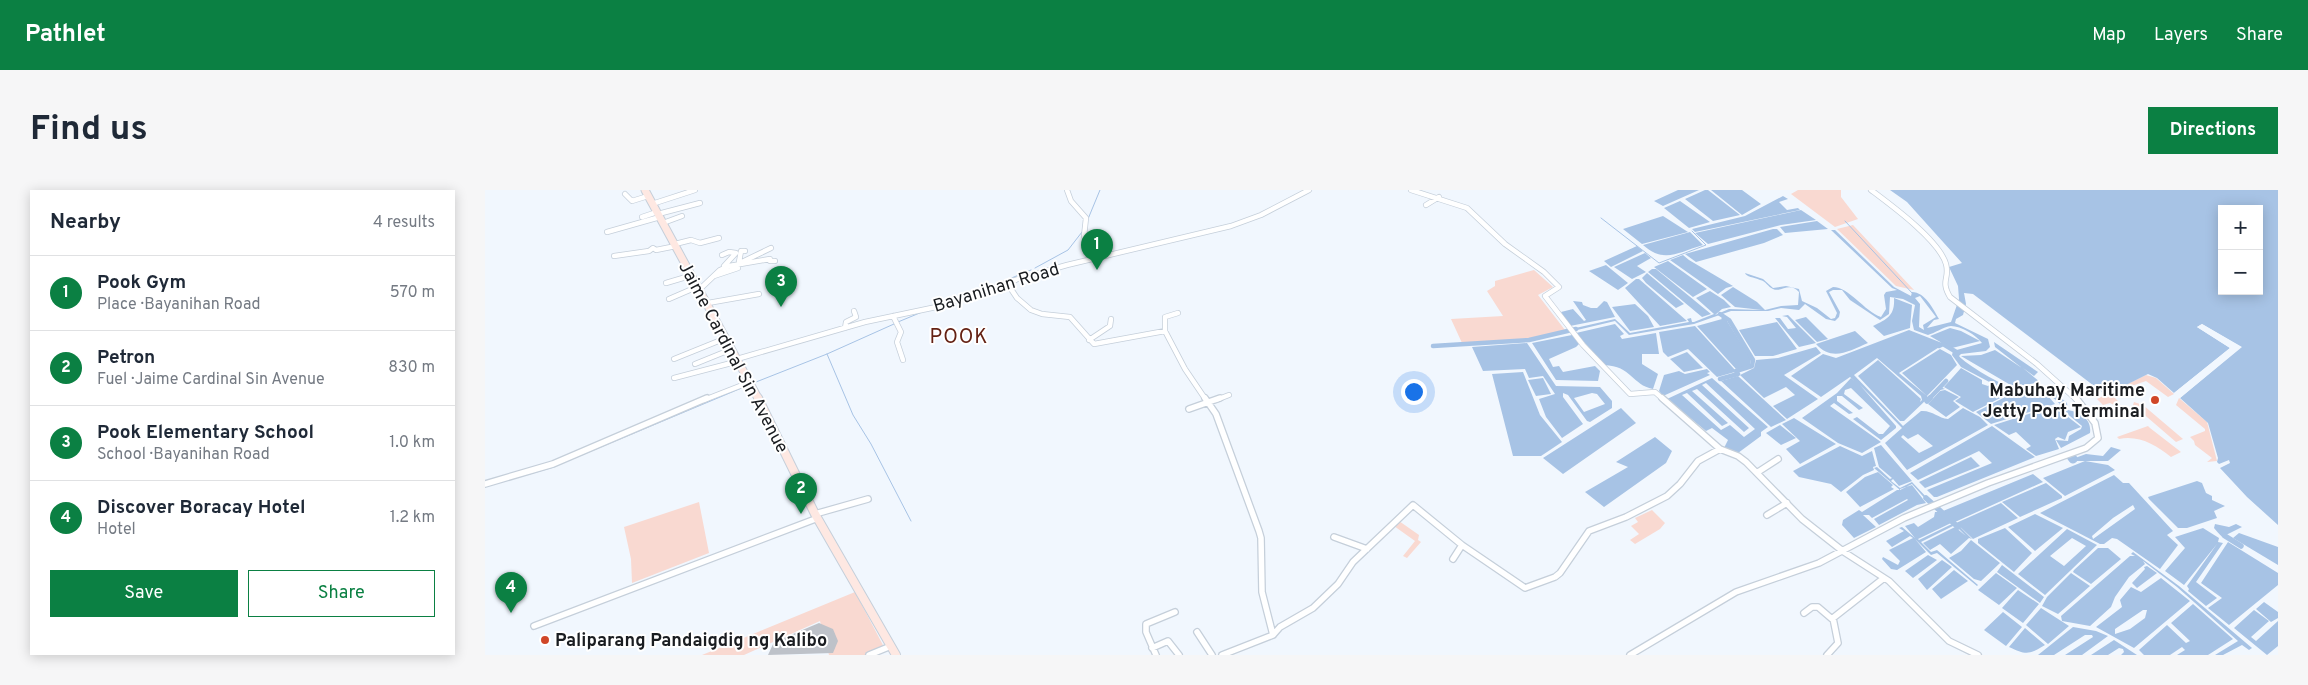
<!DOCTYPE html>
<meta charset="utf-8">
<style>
:root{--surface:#fff;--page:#f6f6f7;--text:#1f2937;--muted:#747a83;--line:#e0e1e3;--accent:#0b8043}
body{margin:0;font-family:Overpass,sans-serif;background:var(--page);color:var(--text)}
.controls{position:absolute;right:15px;top:15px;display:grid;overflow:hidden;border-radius:0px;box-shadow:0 2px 12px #0003}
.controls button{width:45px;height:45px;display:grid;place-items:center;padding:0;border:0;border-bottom:1px solid var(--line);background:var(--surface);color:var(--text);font:25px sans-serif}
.you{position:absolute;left:928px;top:201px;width:18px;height:18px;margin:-12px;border:4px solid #fff;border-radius:50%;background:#1a73e8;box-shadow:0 0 0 8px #1a73e833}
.badge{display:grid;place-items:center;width:32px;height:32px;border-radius:50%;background:var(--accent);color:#fff;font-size:16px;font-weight:700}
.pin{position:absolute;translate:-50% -41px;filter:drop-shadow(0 1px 2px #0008)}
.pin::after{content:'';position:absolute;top:26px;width:18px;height:15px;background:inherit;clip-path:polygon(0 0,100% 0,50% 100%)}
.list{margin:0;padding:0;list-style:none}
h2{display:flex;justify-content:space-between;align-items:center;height:65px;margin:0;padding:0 20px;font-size:21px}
h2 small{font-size:16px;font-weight:400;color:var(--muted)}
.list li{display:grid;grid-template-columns:32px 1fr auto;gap:15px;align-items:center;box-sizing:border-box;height:75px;padding:0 20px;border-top:1px solid var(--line)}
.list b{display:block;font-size:19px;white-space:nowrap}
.list p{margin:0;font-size:16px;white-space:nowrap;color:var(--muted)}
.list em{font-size:16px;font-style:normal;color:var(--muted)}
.actions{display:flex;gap:10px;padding:15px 20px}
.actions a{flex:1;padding:11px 0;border:1px solid var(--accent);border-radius:0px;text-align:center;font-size:18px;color:var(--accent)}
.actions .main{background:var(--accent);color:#fff}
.map{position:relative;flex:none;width:1793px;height:465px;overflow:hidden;border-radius:0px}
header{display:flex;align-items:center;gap:30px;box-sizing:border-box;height:70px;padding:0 25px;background:var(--accent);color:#fff}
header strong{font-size:24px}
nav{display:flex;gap:28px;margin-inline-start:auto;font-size:18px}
.intro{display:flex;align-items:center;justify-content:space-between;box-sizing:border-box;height:120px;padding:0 30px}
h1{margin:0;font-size:35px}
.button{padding:12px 22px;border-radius:0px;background:var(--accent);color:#fff;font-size:18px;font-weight:700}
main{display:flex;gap:30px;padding:0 30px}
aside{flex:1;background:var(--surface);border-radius:0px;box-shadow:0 2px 12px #0003}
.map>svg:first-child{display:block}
.green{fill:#f9d9d1}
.water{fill:#a7c3e5;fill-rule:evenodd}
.pier{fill:#f1f7fe}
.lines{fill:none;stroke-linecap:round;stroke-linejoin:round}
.stream{stroke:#a7c3e5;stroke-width:1}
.canal-far1{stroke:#a7c3e5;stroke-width:4.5}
.canal{stroke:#a7c3e5;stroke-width:5.5}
.river{stroke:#a7c3e5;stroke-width:9}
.runway{fill:#bec2c9;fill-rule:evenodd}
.street-far1-casing{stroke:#c5cfda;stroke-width:6}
.street-casing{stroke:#c5cfda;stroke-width:8}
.secondary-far1-casing{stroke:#c5cfda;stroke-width:9}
.secondary-casing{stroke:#c5cfda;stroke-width:10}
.street-far1{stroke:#fff;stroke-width:4.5}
.street{stroke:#fff;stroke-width:5.5}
.secondary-far1{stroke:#fee8e2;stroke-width:7}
.secondary{stroke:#fee8e2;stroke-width:8}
.poi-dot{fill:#d04628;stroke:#fff;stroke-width:2}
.labels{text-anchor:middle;stroke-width:4;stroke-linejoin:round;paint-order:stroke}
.street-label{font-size:18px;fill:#1a1d21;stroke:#fff}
.poi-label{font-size:18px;font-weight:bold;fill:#1a1d21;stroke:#fff;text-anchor:end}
.quarter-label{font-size:20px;letter-spacing:1px;fill:#642113;stroke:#fff}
</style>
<header>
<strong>Pathlet</strong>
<nav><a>Map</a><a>Layers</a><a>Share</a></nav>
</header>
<div class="intro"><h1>Find us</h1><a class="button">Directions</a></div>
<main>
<aside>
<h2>Nearby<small>4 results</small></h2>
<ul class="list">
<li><span class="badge">1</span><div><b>Pook Gym</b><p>Place · Bayanihan Road</p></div><em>570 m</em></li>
<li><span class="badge">2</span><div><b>Petron</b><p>Fuel · Jaime Cardinal Sin Avenue</p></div><em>830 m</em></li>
<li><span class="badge">3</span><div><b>Pook Elementary School</b><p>School · Bayanihan Road</p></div><em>1.0 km</em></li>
<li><span class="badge">4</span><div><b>Discover Boracay Hotel</b><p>Hotel</p></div><em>1.2 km</em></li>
</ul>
<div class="actions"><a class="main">Save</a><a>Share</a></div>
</aside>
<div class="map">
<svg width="1793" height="465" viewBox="0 0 1793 465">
<rect width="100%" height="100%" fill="#f1f7fe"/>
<!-- green -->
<path class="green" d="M1313 0H1356V7L1373 29 1350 37 1306 4Z
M1368 35 1429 100 1411 96 1352 39Z
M1049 80 1068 97 1053 105 1080 140 1041 149 977 153 966 129 1018 126 1002 101 1010 96V91Z
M1661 185 1671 188 1689 204 1683 207 1661 191 1629 202 1628 206 1633 211 1629 213V215L1625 213 1618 215 1612 209Z
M1694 208 1722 232 1732 271 1722 272 1727 268 1710 255 1709 251 1705 247 1720 241V239L1691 215Z
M1649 212 1658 215 1698 249 1691 252 1648 215Z
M1663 236 1665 238 1696 262 1686 267C1671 255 1654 245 1634 249L1632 247Z
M214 312 224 363 147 393 146 369 139 337Z
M1167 320 1180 333 1175 339 1150 354 1145 350 1154 344 1146 336 1153 332 1150 328Z
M914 331 934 345 933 350 936 352 922 368 918 366 930 351 909 336Z
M370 402 399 457 381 465H344L335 431 259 465H217Z"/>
<!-- water -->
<path class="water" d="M1193 0H1214L1178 16 1169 11Z
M1220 0H1223L1255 25 1228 31 1200 9Z
M1226 0H1257L1276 14 1257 25Z
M1405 0H1793V335L1762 307 1735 278 1745 273 1744 270 1734 274 1732 272 1733 268 1723 233 1695 208 1756 157 1717 134 1712 137 1745 158 1689 203 1672 188 1663 184 1621 205 1488 104 1479 103 1481 114 1478 125 1471 129 1470 133 1503 149 1505 157 1501 161 1476 164 1474 166C1480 174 1518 196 1528 198 1536 200 1544 197 1552 196 1564 195 1573 205 1582 213L1583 220C1595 222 1607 229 1605 243L1576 258 1571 250 1583 251 1584 246 1596 239 1597 236 1574 217 1575 214 1565 205 1538 206 1527 204 1476 177 1467 165 1468 161 1497 153C1491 145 1476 136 1466 136 1458 137 1450 143 1443 145L1429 140 1427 131 1430 115 1418 109 1405 107 1404 124 1395 130 1365 110 1357 100H1348L1344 102 1355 122 1354 127 1350 131 1341 129 1320 114 1314 120 1296 118 1283 121H1246L1209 134 1144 145 1130 131 1088 141 1086 139 1130 129 1145 143 1204 132 1202 129 1206 128 1207 132H1209L1229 124 1211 108 1225 101 1239 110 1246 117 1237 119 1230 125 1244 119 1277 120 1250 117 1236 105 1248 97 1272 112 1280 120 1296 116 1313 115 1314 102C1304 91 1296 103 1288 99 1283 97 1281 91 1275 90 1269 87 1261 87 1260 83L1278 89 1288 98 1301 96 1314 99 1317 111 1332 118 1346 129 1350 128 1352 123 1341 101 1348 97C1364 97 1379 121 1396 127L1401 119 1399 105 1401 102 1412 100 1407 98 1346 40H1350L1409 97 1426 106 1427 102C1440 102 1448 119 1454 129L1449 130 1442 138 1466 132 1474 109 1473 96 1464 77 1477 73 1422 12ZM1737 19H1774V101H1737ZM1435 106 1451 127 1438 135 1439 140 1434 137 1435 114 1430 108Z
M1298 6 1303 9 1294 12 1302 20 1313 18 1315 20 1210 42 1207 39 1260 26Z
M1195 11 1225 32 1204 38 1179 18Z
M1316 20 1331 30 1296 35 1223 54 1210 43Z
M1178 26 1203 42 1157 54 1138 39Z
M1332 31 1343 39 1300 43 1295 37Z
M1288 39H1292L1298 45 1279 53 1211 72 1200 64Z
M1205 42 1218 55C1194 62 1179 74 1158 55Z
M1152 56 1158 61 1126 77 1119 71Z
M1160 63 1166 68 1152 76 1161 82 1147 89 1129 77Z
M1198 65 1204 70 1248 96 1241 98 1233 104 1185 70Z
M1183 71 1222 99 1208 107 1169 77Z
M1121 75 1143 93 1133 100 1104 81Z
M1167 79H1171L1226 124 1217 127 1163 82Z
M1162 83 1199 114 1191 118 1161 93 1157 88Z
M1151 89H1154L1202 131 1175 136 1140 98Z
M1409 108 1427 115 1425 138 1399 146 1388 136C1403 129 1410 125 1409 108Z
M1088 111 1097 112 1098 115 1106 118H1112L1119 111 1122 112 1130 127 1085 136 1076 122 1088 119 1099 131 1101 130Z
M1150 114 1163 126 1169 137 1145 141 1127 117Z
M1303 125 1331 153 1314 157 1290 128H1297H1295L1303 139 1311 138 1302 127 1297 126Z
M1240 126 1246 130 1242 131 1266 169 1265 176 1251 179 1212 136 1237 129 1236 128Z
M1321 127 1343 149 1332 152 1310 130Z
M1292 132 1312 159 1288 166H1270L1254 140Z
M1130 134 1139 144 1135 146 1137 149 1171 143 1174 164H1157V174L1173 184 1168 199C1147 195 1147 176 1119 175L1091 143Z
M1210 136 1250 180V182L1232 187 1203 159 1183 167 1178 162 1174 142Z
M1465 138 1476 141 1495 151 1467 158 1459 154 1414 183 1442 206 1417 183 1455 159 1466 165 1472 175 1442 206 1443 209 1455 197 1460 199 1455 200 1444 212 1441 210 1419 231H1415L1373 186 1393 170 1436 209 1435 212 1437 210 1436 206 1392 168 1369 185 1418 236 1436 221C1447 220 1453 228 1463 229L1478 218 1495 227 1503 235 1422 280 1400 253 1417 238 1375 195 1411 236V238L1396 250 1368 229 1372 227 1394 244H1398L1405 236 1366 198 1360 200 1359 204 1378 218 1374 220 1357 206H1352V211L1368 223 1364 224 1349 213 1345 216 1396 252 1377 263 1353 253 1317 228 1352 203 1366 188 1371 192 1365 187 1336 207 1306 186 1338 164 1351 168 1424 140 1457 153 1445 146ZM1433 244 1448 256 1434 263 1416 247 1418 245 1423 249Z
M1370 141 1383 153C1364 161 1347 172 1331 154Z
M1087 145 1094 154 1091 157 1064 169 1068 177 1074 176 1078 182 1110 176 1115 181 1113 191 1071 190 1047 153Z
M1509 152 1553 182 1549 186 1538 178 1555 192 1529 197 1476 166 1496 165 1510 160 1537 178 1510 157Z
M1042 153 1071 196 1115 197 1127 211V218L1105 232 1102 231 1083 205 1078 203V207L1098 234 1077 248 1061 227 1054 209 1070 204 1058 186 1044 188 1040 179 998 181 987 157ZM1107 203 1112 204 1120 214 1099 222 1089 208Z
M1331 157 1336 163 1299 185 1333 209 1302 229 1288 216 1310 205 1301 197 1279 208 1255 185 1269 178 1271 170 1293 168Z
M1202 162 1218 178 1199 182 1185 169Z
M1476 178 1497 190V194L1503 196 1506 194 1523 204 1488 222 1470 211 1476 207 1459 197Z
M1222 179 1225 182 1222 183 1225 185 1178 206 1174 201 1179 185 1194 181 1200 184Z
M1038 182 1055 225 1077 252 1056 266H1028L1007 184Z
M1253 186 1301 230 1286 237 1236 191Z
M1058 188 1066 204 1051 206 1043 190Z
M1227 188 1283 237 1276 242V246L1253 263 1239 258 1243 250 1227 238 1221 241 1182 209ZM1221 193 1270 239 1259 247 1245 235 1236 240 1197 205 1202 203 1237 236 1243 233 1207 201 1212 199 1259 242 1264 238 1217 195Z
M1460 200 1474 207 1468 211 1475 217 1461 227 1443 214 1455 201Z
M1524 205C1538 208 1551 204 1564 207L1570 214 1506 234 1491 222Z
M1569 216 1596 237 1583 242 1580 250 1573 247 1570 249 1574 259 1551 266 1541 259 1546 256 1531 242 1524 245 1509 235Z
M1136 218 1151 233 1078 284 1058 268Z
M1309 228 1351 254 1315 274 1301 259 1315 251 1297 234Z
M1295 235 1311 248 1296 255 1281 243Z
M1507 236 1550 267 1452 307H1449L1442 300 1507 273 1494 261 1433 290 1425 283Z
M1170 247 1187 261 1181 273 1119 317 1100 302 1143 277 1131 272Z
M1396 255 1427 291 1414 296 1408 289 1406 291 1415 298 1427 292 1445 311 1443 312 1427 294 1415 300 1389 278 1392 277 1405 289 1407 288 1394 277 1389 258Z
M1355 256 1377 266 1387 261 1391 276 1388 277 1389 280 1378 285 1356 302 1346 294 1314 287 1308 281Z
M1626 257 1636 260 1623 271H1592L1590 268 1601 264 1618 266Z
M1486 267 1495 276 1440 298 1434 292Z
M1600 271 1623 275 1630 280 1580 306 1558 288Z
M1393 282 1408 295 1406 297 1409 299 1375 317 1361 302 1380 287Z
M1548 284 1558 292 1470 332 1487 349 1484 348 1466 364 1455 354 1445 360 1438 353 1470 337 1481 346 1470 335 1436 352 1446 362 1452 360 1493 395 1492 396 1452 363 1446 365 1430 349 1441 362 1412 380 1406 379 1397 369 1398 367 1413 375 1415 371 1404 360 1428 348 1425 346 1407 357 1401 351 1419 341 1414 338 1417 337 1430 348 1420 336 1429 333 1433 337 1449 327 1450 322H1455L1466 333 1433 349 1434 350 1469 333 1458 321Z
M1629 285 1638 293H1644L1688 341 1682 345 1693 355 1675 379 1632 349 1627 348 1619 354H1615L1555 323ZM1648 315 1650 319 1608 349 1607 346 1628 328Z
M1712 291 1717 293 1721 303 1727 306V310L1740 316 1729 321 1732 328 1702 338H1693L1664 309 1663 307Z
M1561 293 1577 306V308L1535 327 1517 312Z
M1427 295 1441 313 1432 315 1394 335 1389 329 1423 310 1422 309 1387 328 1384 325H1378L1391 337 1369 348 1357 335 1358 330 1374 320 1377 322 1412 300Z
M1516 313 1533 328 1488 349 1471 333Z
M1550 324 1578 338 1550 361 1523 337Z
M1730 334 1744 337 1751 334 1757 337 1741 345 1748 350C1738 350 1735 345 1729 338Z
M1520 338 1547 363 1529 382 1493 353V349Z
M1718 338 1734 348 1733 352 1738 353 1711 392 1732 408 1721 416 1703 401 1704 399 1702 396 1732 354 1699 395 1680 381 1700 358 1690 347Z
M1582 339 1612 355 1560 405 1533 384ZM1587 348 1601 356 1579 376 1565 366Z
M1754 343 1793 357V375L1748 348Z
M1486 350 1515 373 1496 391 1489 389 1464 368 1476 361Z
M1743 352 1793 383V395L1744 435 1723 418 1737 408 1716 393Z
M1613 358H1623L1636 369 1606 394 1588 382 1589 380Z
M1648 362 1694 396 1767 458 1764 460 1757 455 1738 465H1730L1753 451 1692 397 1658 371 1660 374 1644 387 1630 407 1626 417 1605 436 1577 431 1576 426 1645 366H1650L1646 364Z
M1443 365 1452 370 1428 388 1420 381Z
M1457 370 1467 377 1442 400 1433 389Z
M1517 375 1559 407 1555 413 1512 382Z
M1662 376 1672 383 1652 398 1647 393 1660 379 1659 377Z
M1469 380 1483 391 1456 409 1447 399Z
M1511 383 1532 398 1514 415 1493 400Z
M1586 383 1605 396 1573 424 1557 416 1562 407Z
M1676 388 1705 411 1649 458 1611 437 1637 417 1635 410 1646 397 1656 402ZM1658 420H1662L1660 428 1645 439 1630 444V439Z
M1533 400 1554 414 1538 433 1517 418Z
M1779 412 1793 422V428L1786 432 1771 419Z
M1708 414 1748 449 1723 465H1692L1700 460 1697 457 1685 465H1659L1654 460 1682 435 1701 453 1705 451 1686 433Z
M1556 418 1584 436 1563 454 1541 435Z
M1769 420 1784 431 1766 447 1771 451 1793 431V456L1782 465 1749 438Z
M1518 422 1537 437 1521 456 1499 440Z
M1588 437 1611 441 1623 446 1597 465H1580L1608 447 1607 445H1600L1569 465H1553Z
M1540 438 1560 455C1544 465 1541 465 1524 457Z
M1629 450 1652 465H1636L1639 462 1638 459 1634 458 1623 465H1606Z"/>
<!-- pier -->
<path class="pier" d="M1717 134 1757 157 1695 208 1693 206 1752 157 1717 137 1746 154 1747 159 1691 205 1689 203 1745 158 1712 137Z"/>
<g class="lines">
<!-- stream -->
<path class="stream" d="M1116 28 1174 73 1221 55 1207 41
M603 29 615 0
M1360 31 1428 104
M550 78 583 60 597 42
M507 96 546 80
M413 132 437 122
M342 164 368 225 386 254 426 331
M271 192 342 164 409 134
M80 272 259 197
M13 293 69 277"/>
<!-- canal-far1 -->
<path class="canal-far1" d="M1235 124 1244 130 1268 170 1267 176 1251 181 1253 184 1235 189
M948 156 1044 150 1091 139
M1454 156 1458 154 1473 163
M1443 210 1461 191"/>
<!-- canal -->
<path class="canal" d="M1442 211 1445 208
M1441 308 1473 337
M1740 346 1756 356"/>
<!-- river -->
<path class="river" d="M1585 265 1588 269"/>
<!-- runway -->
<path class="runway" d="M334 433 348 439 353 451 348 463 283 465 289 452Z"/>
<defs>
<path id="street-far1" d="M582 0 586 11 601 28 599 46 610 69
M926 0 982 18 1020 54 1059 82 1074 97 1060 106 1098 155 1145 204 1170 202 1179 210
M1386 0C1406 15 1454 50 1461 74 1465 89 1455 90 1465 107L1552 174 1592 210
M140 4 147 11 163 6
M167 14 210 0
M941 15 954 7
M173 24 215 13
M157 27 172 22
M178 33 197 26
M122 42 175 27
M190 54 206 50 215 53 234 48
M237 65 244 62 251 63 239 76
M129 66 164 61 168 58 171 60 191 56
M254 72 256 61H260
M257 72 286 58
M229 86 253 78
M181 93 208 85
M522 93 532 108 546 120 557 124 585 127 609 154 680 141 700 179 721 210
M215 99 235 80 244 76 285 69V71H290
M184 109 214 96
M223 113 274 104
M408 126 416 142 412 152 418 170
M360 138 361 132 371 127 369 121
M680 141V127L693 123
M604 150 625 136 626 129
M189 169 241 148
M252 169 380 132 456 116 533 89 582 75 746 36 776 25 824 0
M210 174 247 159
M189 188 254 171
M219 210 265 192
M731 210 744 205"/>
<path id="street" d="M720 208 731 224 774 341 776 348 777 402 788 445
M1177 208 1235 259
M704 219 735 208
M1273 282 1293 269
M0 294 68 274 222 208
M330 324 383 309
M1282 325 1302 313
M849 347 882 359
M968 369 977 355
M1319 423 1327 417H1333L1347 429
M49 436 333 328
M712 442 727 465
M667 458 683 451 694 465
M384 465 406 456
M671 465 661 442V434L690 422
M737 465 788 445 795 437 828 418 853 394 868 372 928 315 977 355 1040 398 1070 387 1075 383 1104 341 1141 327 1182 306 1195 294 1213 271 1235 259 1253 266 1261 272 1317 329 1359 362 1404 391 1464 451 1493 465
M1145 465 1251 402 1334 373 1419 328 1503 293 1601 258 1613 248 1610 233 1591 208
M1342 465 1353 453 1348 428 1399 388"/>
<path id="secondary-far1" d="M160 0 274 210"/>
<path id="secondary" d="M273 208 330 324 411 465"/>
</defs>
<!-- street-far1 casing -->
<use href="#street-far1" class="street-far1-casing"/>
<!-- street casing -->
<use href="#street" class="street-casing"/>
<!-- secondary-far1 casing -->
<use href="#secondary-far1" class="secondary-far1-casing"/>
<!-- secondary casing -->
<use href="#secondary" class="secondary-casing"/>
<!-- street-far1 -->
<use href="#street-far1" class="street-far1"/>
<!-- street -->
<use href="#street" class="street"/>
<!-- secondary-far1 -->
<use href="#secondary-far1" class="secondary-far1"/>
<!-- secondary -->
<use href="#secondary" class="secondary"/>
</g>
<!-- markers -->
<g class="poi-dot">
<circle cx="1670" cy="210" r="5"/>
<circle cx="60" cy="450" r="5"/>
</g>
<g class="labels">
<!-- street labels -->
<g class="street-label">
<text transform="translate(511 97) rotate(-17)" y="6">Bayanihan Road</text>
<text transform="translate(249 167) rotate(62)" y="6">Jaime Cardinal Sin Avenue</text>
</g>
<!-- poi labels -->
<g class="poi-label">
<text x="1660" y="206">Mabuhay Maritime<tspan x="1660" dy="21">Jetty Port Terminal</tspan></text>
<text x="70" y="456" text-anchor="start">Paliparang Pandaigdig ng Kalibo</text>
</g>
<!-- quarter labels -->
<g class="quarter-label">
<text x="474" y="153">POOK</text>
</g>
</g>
</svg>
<div class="controls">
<button>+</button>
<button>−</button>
</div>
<div class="you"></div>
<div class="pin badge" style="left:612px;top:80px">1</div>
<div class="pin badge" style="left:316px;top:324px">2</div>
<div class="pin badge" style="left:296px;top:117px">3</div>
<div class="pin badge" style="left:26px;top:423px">4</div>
</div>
</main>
